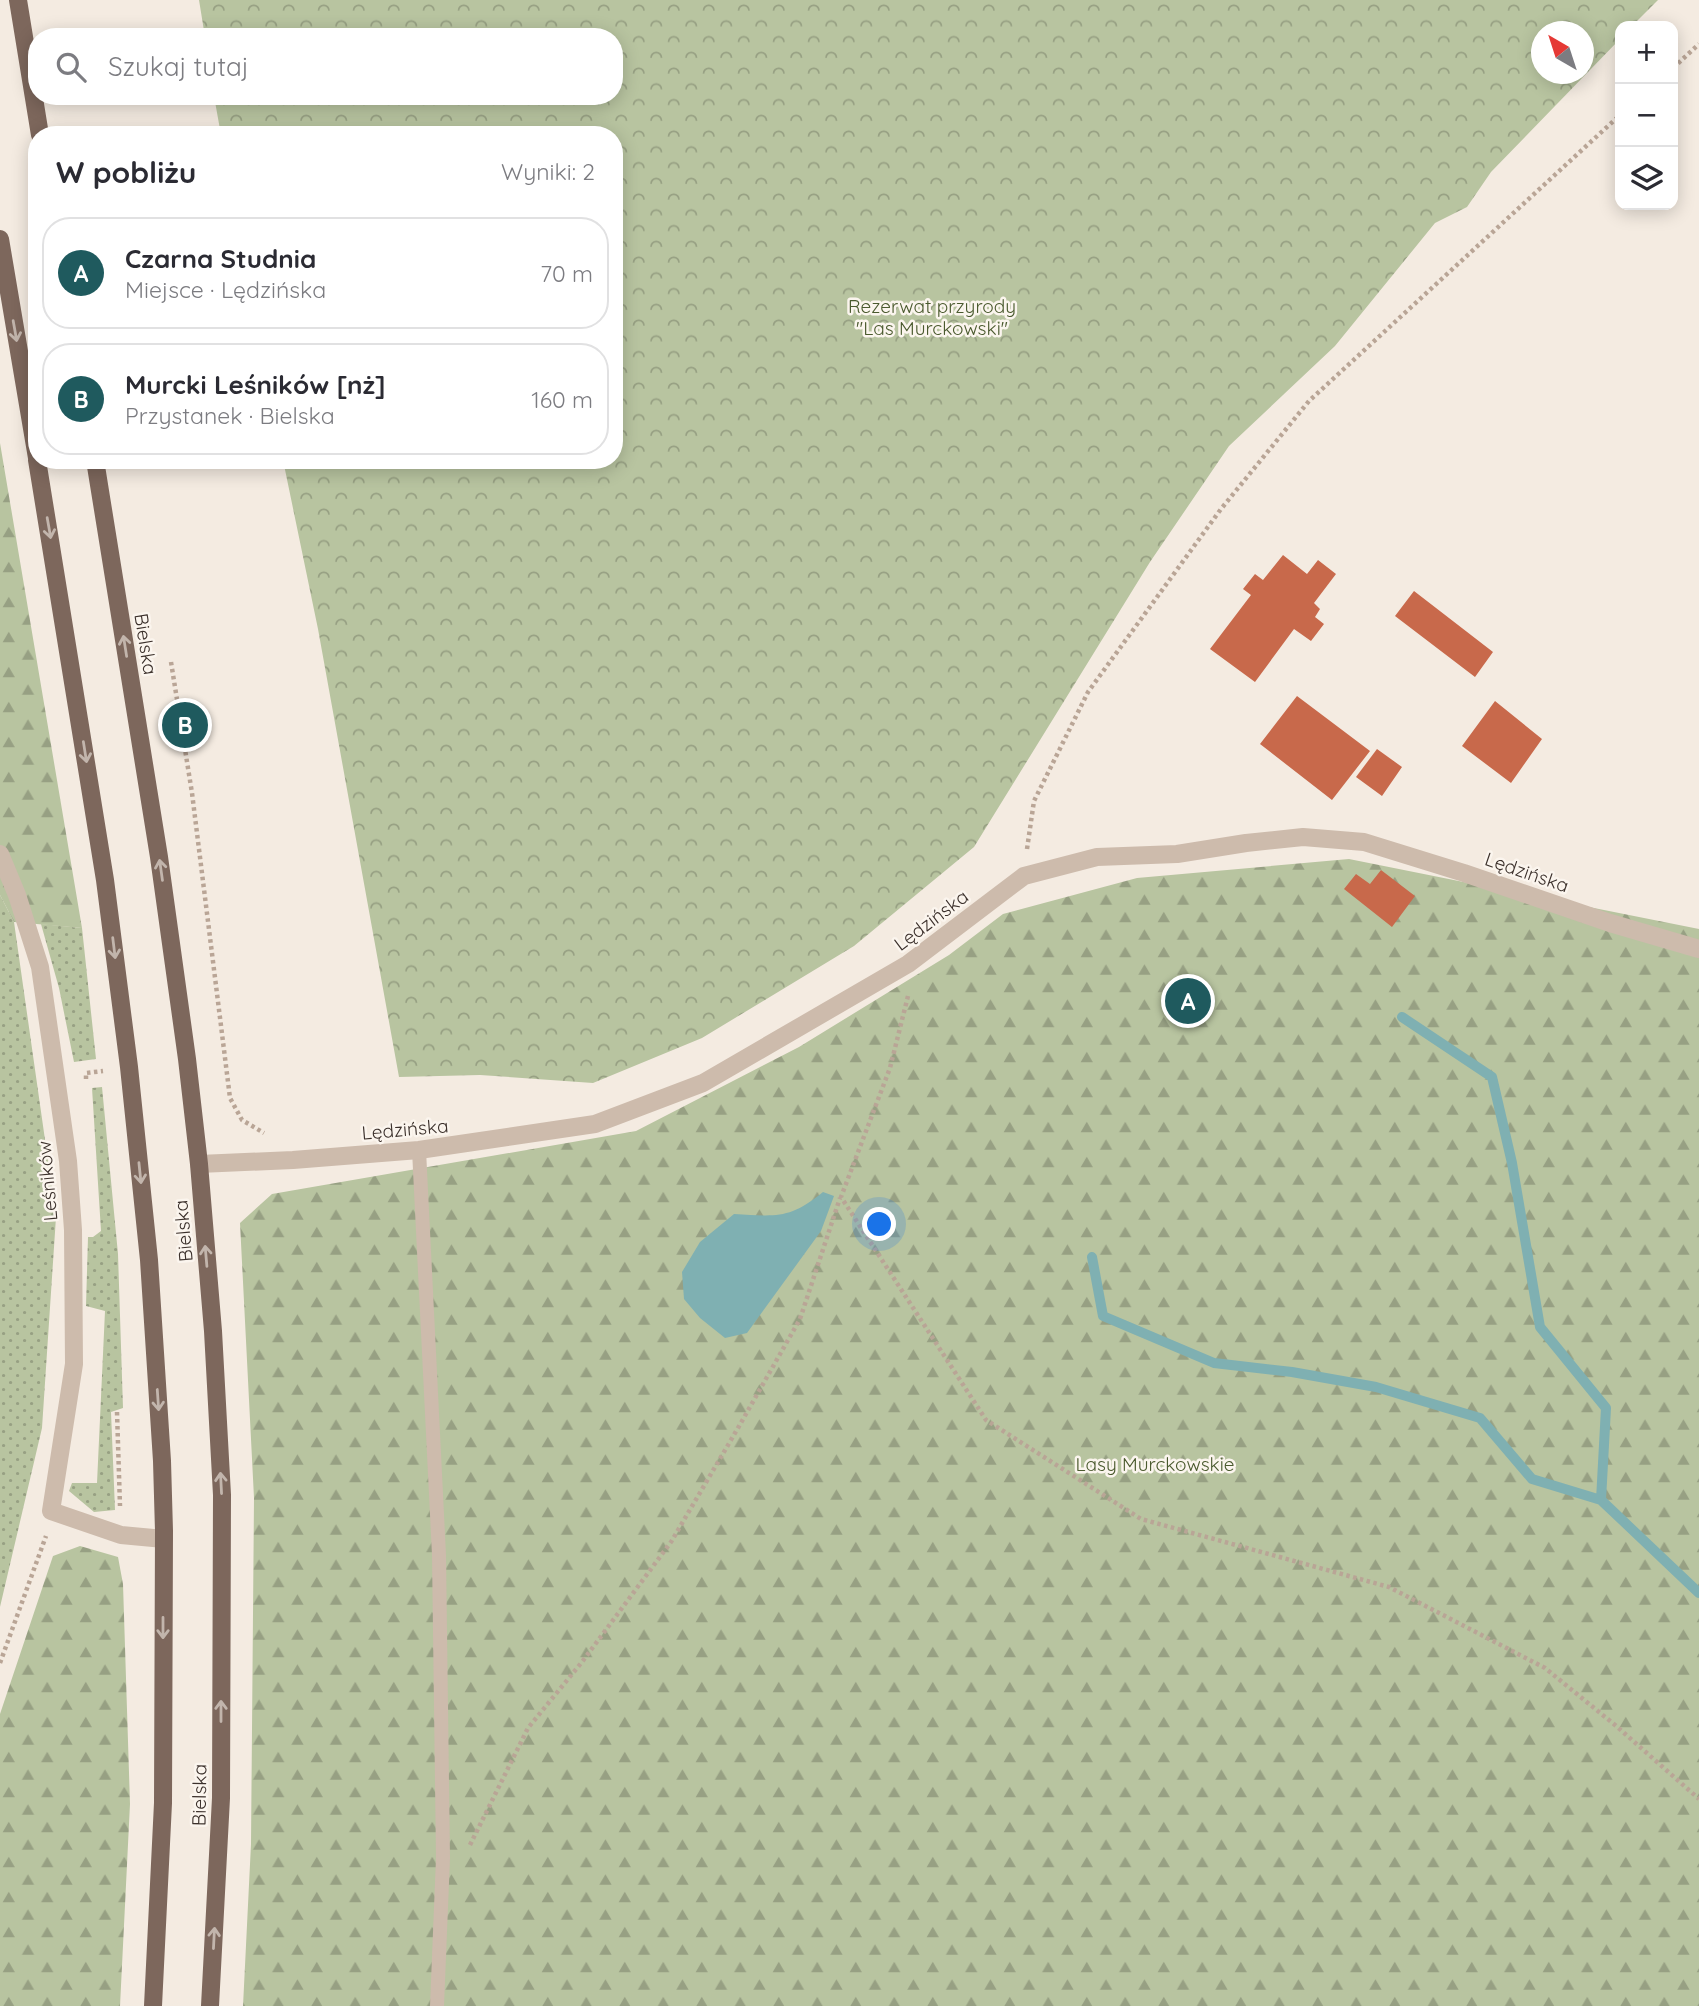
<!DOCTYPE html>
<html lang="pl">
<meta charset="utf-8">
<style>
:root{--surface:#fff;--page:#f7f7f7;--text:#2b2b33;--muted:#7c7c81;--line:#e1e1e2;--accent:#1f5a5e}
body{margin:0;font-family:Quicksand,sans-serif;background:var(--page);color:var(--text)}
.controls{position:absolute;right:21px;top:21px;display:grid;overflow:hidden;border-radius:14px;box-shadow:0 4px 18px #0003}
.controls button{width:63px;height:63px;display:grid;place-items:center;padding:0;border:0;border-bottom:2px solid var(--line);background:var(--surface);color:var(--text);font:35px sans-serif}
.compass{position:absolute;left:1531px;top:21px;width:63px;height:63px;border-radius:50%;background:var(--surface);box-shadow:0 4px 18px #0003;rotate:321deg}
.you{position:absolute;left:880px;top:1225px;width:24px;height:24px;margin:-18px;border:5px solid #fff;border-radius:50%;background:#1a73e8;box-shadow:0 0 0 10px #1a73e833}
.badge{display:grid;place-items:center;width:46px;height:46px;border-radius:50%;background:var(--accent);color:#fff;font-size:23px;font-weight:700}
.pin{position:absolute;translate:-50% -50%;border:4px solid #fff;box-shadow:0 2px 7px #0006}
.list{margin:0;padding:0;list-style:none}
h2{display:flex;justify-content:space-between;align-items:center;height:91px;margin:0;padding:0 28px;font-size:30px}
h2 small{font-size:23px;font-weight:400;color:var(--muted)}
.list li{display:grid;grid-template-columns:46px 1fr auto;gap:21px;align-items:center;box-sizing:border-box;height:112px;margin:0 14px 14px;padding:0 14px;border:2px solid var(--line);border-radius:28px}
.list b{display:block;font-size:26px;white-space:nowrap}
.list p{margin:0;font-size:23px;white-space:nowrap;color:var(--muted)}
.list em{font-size:23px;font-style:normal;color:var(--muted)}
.icon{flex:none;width:38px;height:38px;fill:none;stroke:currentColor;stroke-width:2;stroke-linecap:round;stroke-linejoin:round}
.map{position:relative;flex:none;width:1699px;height:2006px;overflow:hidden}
.search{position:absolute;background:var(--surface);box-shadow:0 4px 18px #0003;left:28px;top:28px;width:595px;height:77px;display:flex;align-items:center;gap:18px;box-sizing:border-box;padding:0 24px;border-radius:28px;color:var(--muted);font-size:26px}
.panel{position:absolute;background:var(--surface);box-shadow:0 4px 18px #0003;left:28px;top:126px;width:595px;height:343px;border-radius:28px}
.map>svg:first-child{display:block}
.grass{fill:url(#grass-dots)}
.forest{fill:url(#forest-firs)}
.park{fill:url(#park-crowns);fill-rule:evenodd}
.water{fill:#7fb0b2}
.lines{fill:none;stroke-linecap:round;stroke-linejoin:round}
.stream{stroke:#7fb0b2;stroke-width:10}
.building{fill:#c8694b}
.path{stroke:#b9a596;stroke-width:4.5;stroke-dasharray:3.5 3.5;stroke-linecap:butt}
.service{stroke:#cdbbac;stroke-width:14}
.minor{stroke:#cdbbac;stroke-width:18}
.primary{stroke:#7d675c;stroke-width:18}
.oneway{stroke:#c2b5ac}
.labels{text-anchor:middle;stroke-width:5;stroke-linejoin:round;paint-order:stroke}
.park-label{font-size:19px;fill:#4a5a2e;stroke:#fbf5ee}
.street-label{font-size:19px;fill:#3b302b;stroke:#fbf5ee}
</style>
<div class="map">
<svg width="1699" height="2006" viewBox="0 0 1699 2006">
<defs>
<pattern id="grass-dots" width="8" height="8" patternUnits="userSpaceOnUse" patternTransform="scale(1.75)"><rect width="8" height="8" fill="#b8c4a0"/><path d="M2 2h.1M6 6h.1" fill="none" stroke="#97a083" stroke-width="1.8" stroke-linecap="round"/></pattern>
<pattern id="forest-firs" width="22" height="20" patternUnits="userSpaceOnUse" patternTransform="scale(1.75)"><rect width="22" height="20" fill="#b8c4a0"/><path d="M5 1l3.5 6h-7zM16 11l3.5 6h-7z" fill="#97a083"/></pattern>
<pattern id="park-crowns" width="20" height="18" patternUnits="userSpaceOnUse" patternTransform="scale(1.75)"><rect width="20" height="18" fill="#b8c4a0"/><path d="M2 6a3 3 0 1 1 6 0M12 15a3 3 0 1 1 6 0" fill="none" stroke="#97a083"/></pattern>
</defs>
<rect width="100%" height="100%" fill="#f4ebe1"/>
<!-- grass -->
<path class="grass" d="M0 895 14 922 56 1217 42 1428 0 1607Z
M41 924 82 928 96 1059 74 1062 59 988Z
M102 1087 118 1254 123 1408 111 1412 115 1510 94 1512 69 1491 72 1483H97L105 1311 86 1306 88 1237H93L101 1231 92 1088Z"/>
<!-- forest -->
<path class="forest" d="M0 443 82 928 14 922 0 895Z
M1349 859 1699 929V2006H243L251 1844 254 1498 240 1223 272 1194 636 1131 799 1047 949 955 1003 914 1137 878Z
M80 1546 118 1557 123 1584 130 1804 120 2006H0V1714L53 1556Z"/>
<!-- park -->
<path class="park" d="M199 0H1658L1632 26H1620V39L1491 172 1467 207 1435 223 1335 346 1229 446 1150 562 974 847 854 946 702 1038 593 1083 480 1075 399 1077 318 629 283 460H614V135H221L214 96H614V37H205ZM1542 32H1584V74H1542Z"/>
<!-- water -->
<path class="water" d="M823 1192 834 1196 821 1231 747 1333 725 1338 700 1318 684 1299 682 1272 700 1242 734 1214C775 1216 789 1220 823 1192Z"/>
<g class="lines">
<!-- stream -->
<path class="stream" d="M1402 1017 1492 1077 1512 1163 1540 1327 1606 1408 1601 1500
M1092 1257 1103 1316 1214 1363 1292 1372 1376 1387 1480 1418 1532 1479 1601 1500 1699 1593"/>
</g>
<!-- building -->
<path class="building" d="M1283 555 1307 574 1318 560 1336 574 1314 603 1320 609 1315 617 1324 624 1311 641 1294 629 1255 682 1210 649 1251 595 1243 589 1255 574 1263 580Z
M1414 591 1493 652 1475 677 1395 616Z
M1297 696 1370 751 1332 800 1260 744Z
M1495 701 1542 739 1511 783 1462 746Z
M1377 749 1402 767 1382 796 1356 777Z
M1381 870 1415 896 1392 927 1344 889 1356 874 1370 884Z"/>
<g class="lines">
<!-- path -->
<path class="path" d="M1673 68 1699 44
M171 662 192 793 230 1098 242 1120 264 1133
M1027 849 1034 801 1088 692 1221 509 1309 401 1620 115
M908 996 890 1068 841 1197 986 1420 1141 1519 1389 1587 1545 1668 1615 1725 1699 1799
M86 1079V1073L103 1071
M117 1412 120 1506
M0 1663 46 1536
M470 1845 528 1728 582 1662 671 1542 738 1428 800 1319 840 1198"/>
<!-- service -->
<path class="service" d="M419 1150 439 1555 443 1858 437 2006"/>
<!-- minor -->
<path class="minor" d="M0 854 17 895 40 967 68 1161 73 1230 74 1364 51 1511 121 1535 164 1539
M199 1164 293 1160 419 1150 595 1124 703 1083 908 964 1024 876 1097 857 1177 854 1246 843 1303 837 1364 842 1464 873 1610 923 1699 949"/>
<!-- primary -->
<path class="primary" d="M18 0 40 135
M0 239 37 458
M37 460 105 880 129 1067 149 1260 162 1461 164 1531 163 1803 153 2006
M95 460 159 857 187 1059 199 1164 213 1331 222 1495 221 1798 210 2006"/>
</g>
<!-- one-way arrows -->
<defs><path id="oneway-shaft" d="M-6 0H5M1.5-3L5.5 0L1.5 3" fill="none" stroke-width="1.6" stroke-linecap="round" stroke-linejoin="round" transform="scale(1.75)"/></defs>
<g class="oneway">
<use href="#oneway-shaft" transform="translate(15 331) rotate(80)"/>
<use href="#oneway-shaft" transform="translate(49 528) rotate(80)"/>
<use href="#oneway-shaft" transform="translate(125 646) rotate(-99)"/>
<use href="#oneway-shaft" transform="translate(85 752) rotate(81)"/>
<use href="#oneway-shaft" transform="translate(161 870) rotate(-98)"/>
<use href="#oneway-shaft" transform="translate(114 948) rotate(83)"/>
<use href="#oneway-shaft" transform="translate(140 1173) rotate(84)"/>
<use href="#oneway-shaft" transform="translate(206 1256) rotate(-95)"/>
<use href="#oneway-shaft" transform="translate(158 1400) rotate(86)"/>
<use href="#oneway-shaft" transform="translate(221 1483) rotate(-93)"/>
<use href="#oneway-shaft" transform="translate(163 1628) rotate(90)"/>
<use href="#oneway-shaft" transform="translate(221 1711) rotate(-90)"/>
<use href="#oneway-shaft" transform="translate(214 1938) rotate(-87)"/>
</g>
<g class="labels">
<!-- park labels -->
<g class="park-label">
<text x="932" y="313">Rezerwat przyrody<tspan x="932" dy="22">"Las Murckowski"</tspan></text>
<text x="1155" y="1471">Lasy Murckowskie</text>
</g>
<!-- street labels -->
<g class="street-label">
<text transform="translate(146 644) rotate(81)" y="7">Bielska</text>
<text transform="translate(1527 872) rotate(19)" y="7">Lędzińska</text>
<text transform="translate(931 920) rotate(-37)" y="7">Lędzińska</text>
<text transform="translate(405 1129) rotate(-5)" y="7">Lędzińska</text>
<text transform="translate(47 1181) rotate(-95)" y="7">Leśników</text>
<text transform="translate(183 1231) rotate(-95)" y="7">Bielska</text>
<text transform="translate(199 1795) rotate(-89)" y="7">Bielska</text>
</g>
</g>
</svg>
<div class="controls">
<button>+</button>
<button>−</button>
<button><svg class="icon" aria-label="layers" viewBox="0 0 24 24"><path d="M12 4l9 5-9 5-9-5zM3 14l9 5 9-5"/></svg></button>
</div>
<svg class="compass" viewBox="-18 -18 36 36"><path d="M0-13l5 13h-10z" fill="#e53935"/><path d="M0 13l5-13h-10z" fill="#7c7c81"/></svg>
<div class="you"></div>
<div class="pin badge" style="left:1188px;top:1001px">A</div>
<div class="pin badge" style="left:185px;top:725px">B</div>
<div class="search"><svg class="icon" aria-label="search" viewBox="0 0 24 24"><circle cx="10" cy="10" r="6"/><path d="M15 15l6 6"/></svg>Szukaj tutaj</div>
<section class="panel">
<h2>W pobliżu<small>Wyniki: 2</small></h2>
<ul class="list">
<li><span class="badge">A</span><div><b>Czarna Studnia</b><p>Miejsce · Lędzińska</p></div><em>70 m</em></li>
<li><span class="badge">B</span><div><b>Murcki Leśników [nż]</b><p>Przystanek · Bielska</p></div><em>160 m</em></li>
</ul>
</section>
</div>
